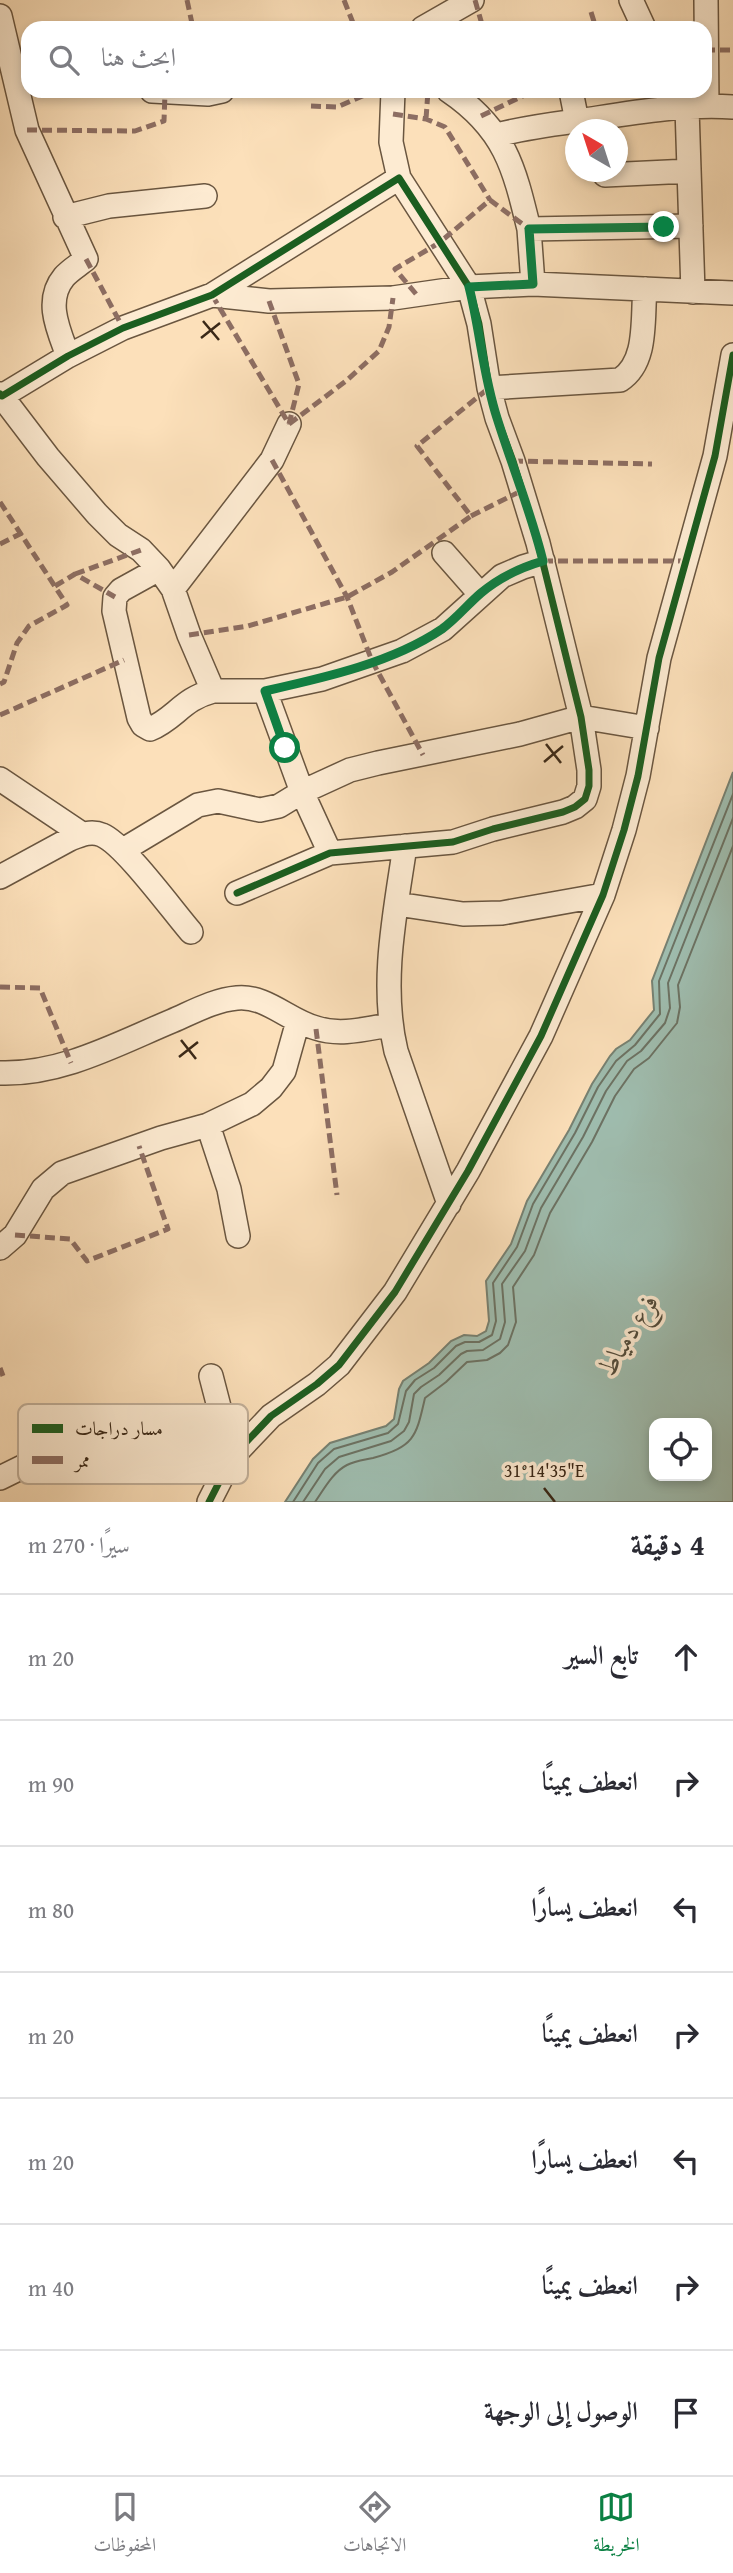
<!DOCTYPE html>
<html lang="ar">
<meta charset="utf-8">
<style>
:root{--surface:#fff;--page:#f2f2f3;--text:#2b2b33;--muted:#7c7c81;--line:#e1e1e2;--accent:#0b8043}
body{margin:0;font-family:"Gentium Book Plus",Amiri,serif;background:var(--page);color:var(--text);direction:rtl}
.controls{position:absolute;right:21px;bottom:21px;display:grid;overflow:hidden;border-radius:14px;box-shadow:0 4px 10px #0003}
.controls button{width:63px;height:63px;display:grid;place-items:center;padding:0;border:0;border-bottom:2px solid var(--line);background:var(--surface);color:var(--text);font:35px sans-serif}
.compass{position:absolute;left:565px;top:119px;width:63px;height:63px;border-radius:50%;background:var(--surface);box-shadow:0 4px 10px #0003;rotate:321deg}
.stop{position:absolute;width:21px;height:21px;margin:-16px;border:5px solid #0b8043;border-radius:50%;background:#fff}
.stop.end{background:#0b8043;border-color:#fff;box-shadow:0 2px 7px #0008}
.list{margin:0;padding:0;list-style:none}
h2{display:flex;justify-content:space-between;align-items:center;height:91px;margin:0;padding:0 28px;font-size:30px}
h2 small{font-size:23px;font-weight:400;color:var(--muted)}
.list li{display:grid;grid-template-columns:46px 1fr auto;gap:21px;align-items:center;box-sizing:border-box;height:126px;padding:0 28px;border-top:2px solid var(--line)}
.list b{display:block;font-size:26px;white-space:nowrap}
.list em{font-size:23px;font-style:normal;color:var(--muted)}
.icon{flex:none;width:38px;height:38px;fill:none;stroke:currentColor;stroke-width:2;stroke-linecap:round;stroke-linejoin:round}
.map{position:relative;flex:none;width:733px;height:1502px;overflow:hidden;direction:ltr}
.search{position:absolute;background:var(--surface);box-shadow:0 4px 10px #0003;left:21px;right:21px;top:21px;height:77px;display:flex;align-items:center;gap:18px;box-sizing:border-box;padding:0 24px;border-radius:21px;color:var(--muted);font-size:26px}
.sheet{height:973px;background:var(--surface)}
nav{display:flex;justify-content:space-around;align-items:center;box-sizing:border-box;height:98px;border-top:2px solid var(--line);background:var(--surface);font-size:19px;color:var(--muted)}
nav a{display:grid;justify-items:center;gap:4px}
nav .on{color:var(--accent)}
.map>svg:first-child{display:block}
.water{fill:#9fbdaf;stroke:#778172;stroke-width:2;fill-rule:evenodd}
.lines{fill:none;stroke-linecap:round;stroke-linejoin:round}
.shore{stroke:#6c7263;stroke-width:2}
.minor-casing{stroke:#6a5640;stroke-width:26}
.minor{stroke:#fdebd2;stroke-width:23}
.quiet{stroke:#8d6e63;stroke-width:5;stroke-dasharray:10 5;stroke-linecap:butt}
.cycleway-casing{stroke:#fdebd2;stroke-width:11}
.cycleway{stroke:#1b5e20;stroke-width:7}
.route{stroke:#0b8043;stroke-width:9}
.ticks{fill:none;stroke:#3a2817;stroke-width:2.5}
.labels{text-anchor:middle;stroke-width:7;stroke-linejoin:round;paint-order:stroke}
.water-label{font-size:26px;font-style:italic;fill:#534d3d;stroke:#fdebd2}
.key{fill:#fdebd2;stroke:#c2b09a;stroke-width:2}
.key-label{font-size:19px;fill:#3a2817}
.ticks-label{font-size:18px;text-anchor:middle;fill:#3a2817;stroke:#fdebd2;stroke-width:7;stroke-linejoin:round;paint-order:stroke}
</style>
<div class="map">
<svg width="733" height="1502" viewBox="0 0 733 1502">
<rect width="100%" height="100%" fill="#fce0ba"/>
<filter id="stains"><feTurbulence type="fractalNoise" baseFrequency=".00286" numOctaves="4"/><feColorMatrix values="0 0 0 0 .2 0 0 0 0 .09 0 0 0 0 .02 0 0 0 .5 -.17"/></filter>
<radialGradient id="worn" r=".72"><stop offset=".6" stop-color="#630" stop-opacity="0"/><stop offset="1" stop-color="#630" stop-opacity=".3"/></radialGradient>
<!-- water -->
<path class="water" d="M733 772V1502H285L313 1459 330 1443 386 1426 394 1419 399 1389 403 1381 429 1363 451 1341 464 1335 477 1336 486 1331 489 1321 486 1281 511 1244 527 1201 569 1130 592 1084 610 1056 616 1049 630 1040 654 1010 652 981ZM654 1423H707V1476H654Z"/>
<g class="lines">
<!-- shore -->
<path class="shore" d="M293 1502 318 1463 334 1449 388 1433 398 1424 406 1391 415 1380 434 1368 456 1346 465 1342H479L492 1335 496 1321 493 1283 517 1247 533 1204 575 1133 598 1087 616 1061 635 1045 660 1014 659 981 733 794
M303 1502 325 1469 339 1457 391 1441 404 1431 409 1422 414 1394 421 1387 439 1375 461 1354 467 1351 483 1350 500 1339 505 1322 502 1284 525 1251 541 1208 583 1137 606 1091 627 1061 641 1051 665 1023 670 1008 668 983 733 818
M315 1502C324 1489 333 1472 347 1465 355 1461 364 1460 373 1458 415 1446 416 1437 425 1398L446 1382 467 1362 487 1360 500 1353 508 1345 516 1322 513 1287 534 1255 550 1213 592 1142 615 1096 634 1069 649 1058 677 1023 680 1007 678 985 733 846"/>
<defs>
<path id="minor" d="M631 0 644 28
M706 0 707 105
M0 16 27 130 86 259C79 265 70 270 64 277 44 301 59 331 68 356
M423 28 472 0
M152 91 208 94 222 91
M393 91 391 142 399 178
M449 91C505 129 514 167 529 229
M571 91 577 121
M687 108 693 292
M497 135C531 126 564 123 598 118 642 111 689 104 733 107
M605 175 689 171
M65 217 109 206 205 196
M533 284 529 229 691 226
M212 295 269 301 393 298 469 287 533 284 733 293
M489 388 620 380C648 362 642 319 645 289
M0 394 48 457 97 514 118 535 141 550 159 569 173 589 189 635 213 691H265L322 679 402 651 443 629 502 576 523 567 543 561
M2 396 68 356 123 328 212 295 399 178 469 287 479 324 489 388 497 418 513 461 538 543 581 717 589 770V786L585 799 575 807 563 812 493 829 453 842 330 853 237 893
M444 553 480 594
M159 569 121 590 115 597 114 611 139 718 143 725 150 729C175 719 182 699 213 691
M173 589 272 460 289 424
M265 691 302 792 330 853
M0 779 82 834
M405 846C395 913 380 984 396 1051L449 1204
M123 850 198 805 218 801 260 810 279 806 302 792 350 770 378 763 520 734 581 717 647 728
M0 877 70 839C80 835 91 830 102 835 124 844 172 910 191 932
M397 904 463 914 502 913 603 895
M0 1073C61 1075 117 1044 172 1021 193 1012 214 1000 237 998 266 995 289 1021 316 1028 340 1036 365 1029 389 1025
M208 1125 229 1189 238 1236
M0 1248 15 1235 43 1189 62 1173 161 1138 208 1125 252 1104 271 1088 284 1071 298 1021
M211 1376 232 1457
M0 1478 63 1447
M209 1502 232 1457 271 1416 317 1384 339 1365 395 1292 468 1171 541 1036 603 895 624 830 638 776 659 658 715 456 733 355"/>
</defs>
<!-- minor casing -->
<use href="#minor" class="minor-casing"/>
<!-- minor -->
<use href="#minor" class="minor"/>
<!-- quiet -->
<path class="quiet" d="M187 0 193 28
M344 0 355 28
M475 0 483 28
M591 12 596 28
M193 27 218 28
M425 27V28
M705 50H733
M208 91V94
M311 106 337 107 374 91
M393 114 426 119 445 127 490 200
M481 116 529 93
M426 119 428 91
M27 130 135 131 164 121 165 93
M86 259 123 328
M416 294 395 269 439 243 490 200 529 229
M212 295 289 424
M269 301 299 384 289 424
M289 424 346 381 379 351 389 327 393 298
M272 460 347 597 372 661 423 755
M513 461 652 464
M0 502 67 605 29 626 17 643 4 682 0 684
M471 516 523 490
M0 544 22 533
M543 561H687
M75 574 141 550
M55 586 75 574 115 597
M189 635 248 626 347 597 392 572 471 516 417 446 489 388
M0 715 124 660
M0 987 40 988 71 1063
M316 1029 337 1195
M15 1235 70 1239 87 1261 168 1229 139 1146
M0 1368 3 1376"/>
<defs>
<path id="cycleway" d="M0 394 2 396 68 356 123 328 212 295 399 178 469 287 479 324 489 388 497 418 513 461 538 543 581 717 589 770V786L585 799 575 807 563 812 493 829 453 842 330 853 237 893
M209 1502 232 1457 271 1416 317 1384 339 1365 395 1292 468 1171 541 1036 603 895 624 830 638 776 659 658 715 456 733 355"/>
</defs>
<!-- cycleway casing -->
<use href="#cycleway" class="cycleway-casing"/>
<!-- cycleway -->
<use href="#cycleway" class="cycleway"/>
</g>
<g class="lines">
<!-- route -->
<path class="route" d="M285 748 265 691C323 678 392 663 442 629 456 619 468 604 481 593 500 577 519 568 543 561 531 512 512 466 497 418 483 375 480 330 469 287L533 284 529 229 664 227"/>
</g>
<!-- ticks -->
<path class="ticks" d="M203 321 219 340M201 338 220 323M546 744 561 763M544 762 563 746M181 1040 196 1059M179 1057 198 1042M544 1488 555 1502"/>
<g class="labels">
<!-- water labels -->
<g class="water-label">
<text transform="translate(628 1334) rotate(-58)" y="9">فرع دمياط</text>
</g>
</g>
<!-- legend -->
<rect x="18" y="1404" width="230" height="80" rx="10" class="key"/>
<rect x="32" y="1424" width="31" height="9" fill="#1b5e20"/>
<rect x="32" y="1456" width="31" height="8" fill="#8d6e63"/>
<g class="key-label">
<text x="75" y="1435">مسار دراجات</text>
<text x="75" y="1467">ممر</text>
</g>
<g class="ticks-label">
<text x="544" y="1477">31°14'35"E</text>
</g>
<rect width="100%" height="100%" filter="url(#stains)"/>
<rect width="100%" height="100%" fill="url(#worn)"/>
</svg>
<div class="controls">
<button><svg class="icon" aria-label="locate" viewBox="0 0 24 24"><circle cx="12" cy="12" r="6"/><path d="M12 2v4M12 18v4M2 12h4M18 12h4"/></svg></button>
</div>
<svg class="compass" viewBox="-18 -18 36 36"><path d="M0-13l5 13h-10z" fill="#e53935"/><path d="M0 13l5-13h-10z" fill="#7c7c81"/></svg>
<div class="stop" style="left:285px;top:748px"></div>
<div class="stop end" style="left:664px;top:227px"></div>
<div class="search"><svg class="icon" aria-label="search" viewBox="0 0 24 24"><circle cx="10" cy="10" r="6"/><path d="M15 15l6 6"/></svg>ابحث هنا</div>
</div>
<section class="sheet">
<h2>4 دقيقة<small>سيرًا · 270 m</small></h2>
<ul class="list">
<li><svg class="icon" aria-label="ahead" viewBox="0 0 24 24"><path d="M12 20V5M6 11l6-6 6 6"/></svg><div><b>تابع السير</b></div><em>20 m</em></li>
<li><svg class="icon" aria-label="right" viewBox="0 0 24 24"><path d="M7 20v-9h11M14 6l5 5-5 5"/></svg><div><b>انعطف يمينًا</b></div><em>90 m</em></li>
<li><svg class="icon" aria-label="left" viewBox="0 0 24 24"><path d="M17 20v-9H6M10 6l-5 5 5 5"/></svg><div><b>انعطف يسارًا</b></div><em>80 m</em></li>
<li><svg class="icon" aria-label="right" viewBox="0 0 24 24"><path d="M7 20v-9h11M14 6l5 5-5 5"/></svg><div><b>انعطف يمينًا</b></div><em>20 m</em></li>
<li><svg class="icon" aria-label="left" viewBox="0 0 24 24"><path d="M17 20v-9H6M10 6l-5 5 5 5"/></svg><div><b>انعطف يسارًا</b></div><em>20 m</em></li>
<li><svg class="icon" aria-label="right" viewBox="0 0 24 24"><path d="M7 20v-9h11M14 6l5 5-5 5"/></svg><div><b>انعطف يمينًا</b></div><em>40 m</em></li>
<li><svg class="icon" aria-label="arrive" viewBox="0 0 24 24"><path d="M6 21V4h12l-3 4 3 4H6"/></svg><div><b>الوصول إلى الوجهة</b></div></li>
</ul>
</section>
<nav>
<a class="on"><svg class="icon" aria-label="map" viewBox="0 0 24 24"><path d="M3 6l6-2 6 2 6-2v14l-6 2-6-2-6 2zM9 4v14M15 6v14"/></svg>الخريطة</a>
<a><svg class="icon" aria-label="directions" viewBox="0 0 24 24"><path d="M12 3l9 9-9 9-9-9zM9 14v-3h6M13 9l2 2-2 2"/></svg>الاتجاهات</a>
<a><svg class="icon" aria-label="saved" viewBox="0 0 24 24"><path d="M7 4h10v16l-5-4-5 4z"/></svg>المحفوظات</a>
</nav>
